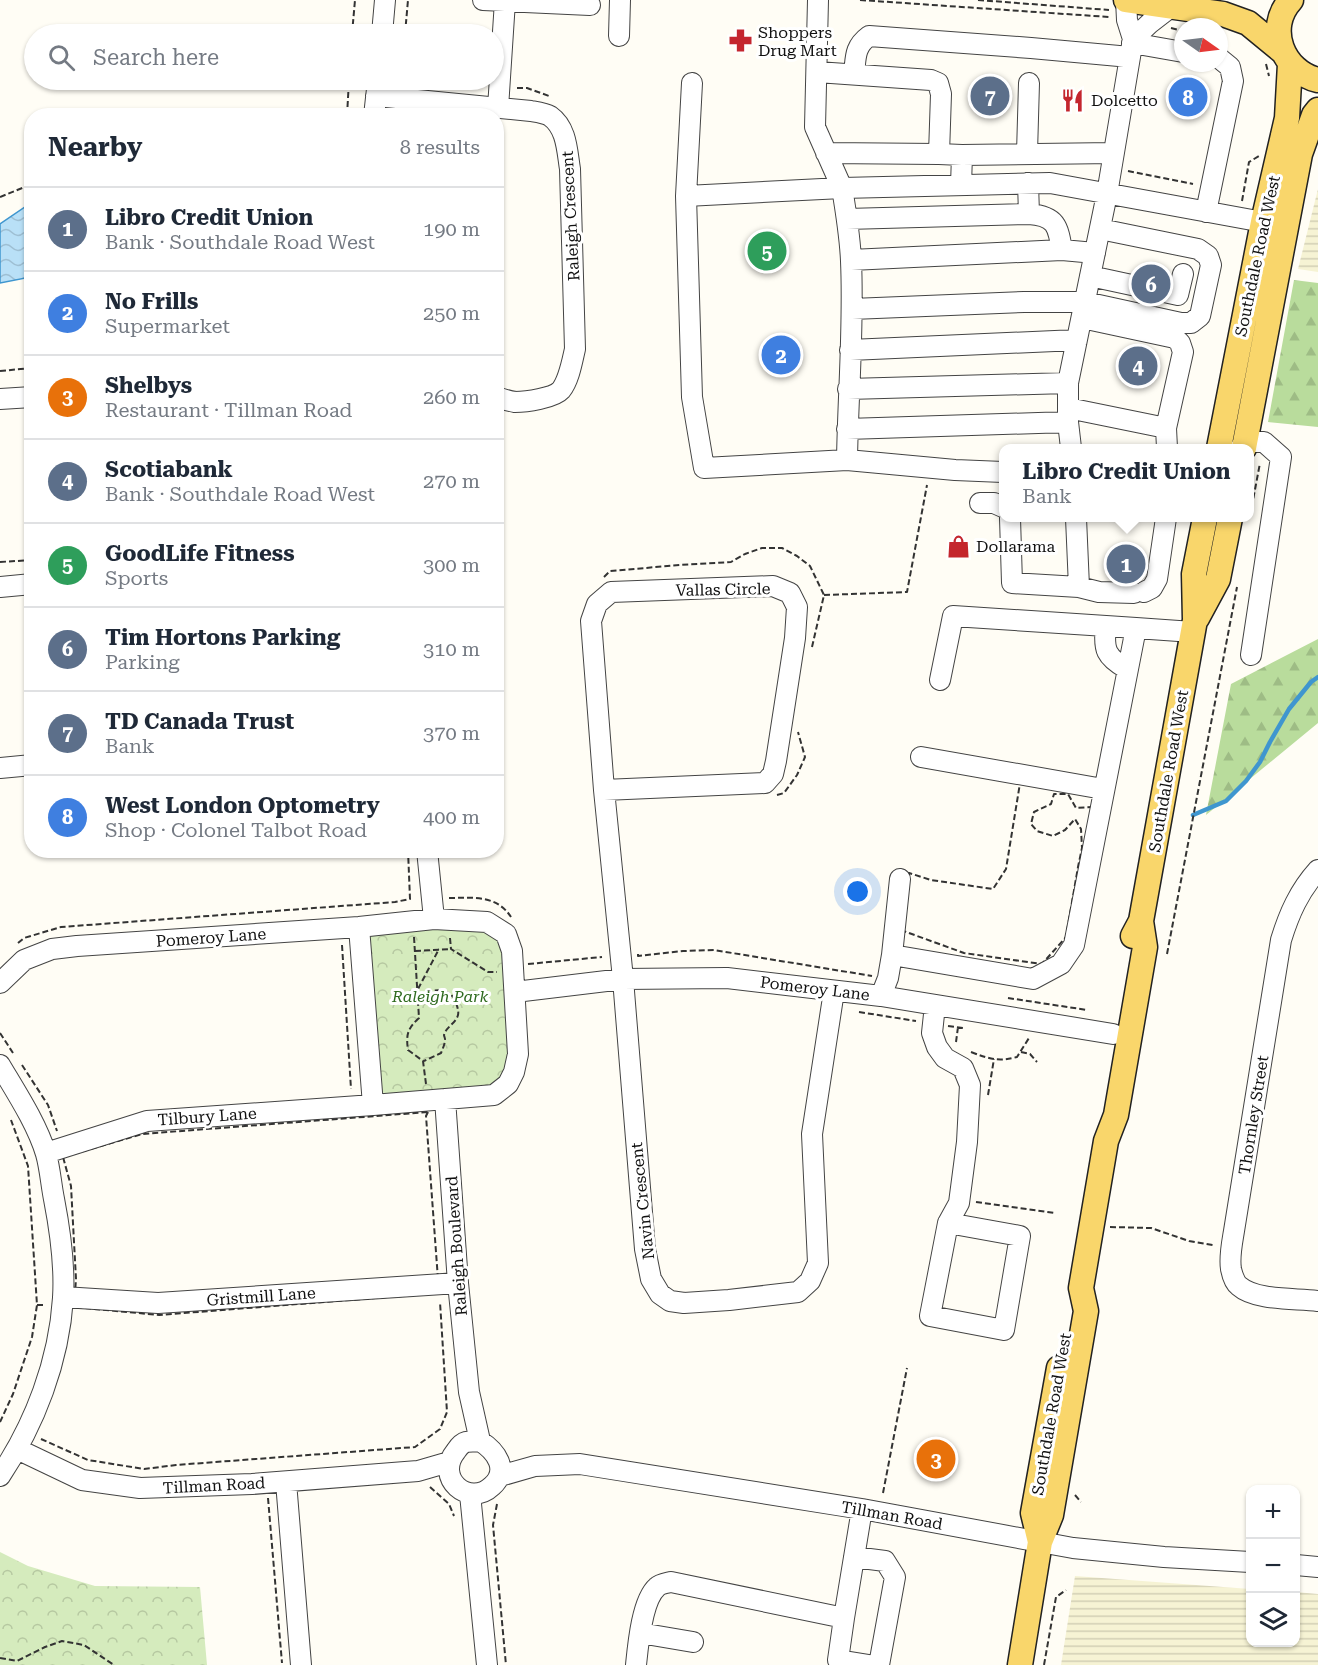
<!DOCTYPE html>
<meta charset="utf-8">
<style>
:root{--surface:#fff;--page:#f2f2f3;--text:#1f2937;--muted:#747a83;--line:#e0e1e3;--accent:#c4262e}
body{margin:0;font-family:"Roboto Serif",serif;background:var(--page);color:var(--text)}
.controls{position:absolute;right:18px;bottom:18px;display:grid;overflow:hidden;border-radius:12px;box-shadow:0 2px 4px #0004}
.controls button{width:54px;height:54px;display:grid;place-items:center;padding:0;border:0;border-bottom:2px solid var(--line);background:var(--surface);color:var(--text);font:30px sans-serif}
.compass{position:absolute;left:1174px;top:18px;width:54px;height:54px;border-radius:50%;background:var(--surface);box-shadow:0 2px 4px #0004;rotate:104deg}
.you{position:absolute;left:858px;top:892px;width:21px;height:21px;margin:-15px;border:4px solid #fff;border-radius:50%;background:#1a73e8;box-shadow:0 0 0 9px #1a73e833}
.badge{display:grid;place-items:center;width:39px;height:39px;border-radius:50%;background:var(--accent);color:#fff;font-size:20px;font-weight:700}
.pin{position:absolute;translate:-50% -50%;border:3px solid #fff;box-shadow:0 2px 6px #0006}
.popup{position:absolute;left:999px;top:444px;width:255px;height:78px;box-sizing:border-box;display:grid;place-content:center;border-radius:12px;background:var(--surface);filter:drop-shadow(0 2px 4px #0005);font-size:20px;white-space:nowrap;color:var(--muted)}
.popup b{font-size:22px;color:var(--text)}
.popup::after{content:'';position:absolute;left:50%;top:100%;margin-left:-12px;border:12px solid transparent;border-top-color:var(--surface)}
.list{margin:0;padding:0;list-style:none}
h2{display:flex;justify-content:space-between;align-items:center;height:78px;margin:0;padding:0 24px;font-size:26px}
h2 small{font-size:20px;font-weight:400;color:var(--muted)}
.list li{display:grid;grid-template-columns:39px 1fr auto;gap:18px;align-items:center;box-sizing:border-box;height:84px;padding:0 24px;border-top:2px solid var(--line)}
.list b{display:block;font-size:22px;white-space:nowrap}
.list p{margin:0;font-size:20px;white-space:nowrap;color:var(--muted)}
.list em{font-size:20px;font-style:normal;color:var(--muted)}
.icon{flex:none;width:33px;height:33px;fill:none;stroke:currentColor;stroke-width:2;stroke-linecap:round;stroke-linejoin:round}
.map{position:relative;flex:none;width:1318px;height:1665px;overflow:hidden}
.search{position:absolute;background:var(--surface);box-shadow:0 2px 4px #0004;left:24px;top:24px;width:480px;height:66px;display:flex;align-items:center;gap:15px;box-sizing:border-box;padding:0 21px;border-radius:33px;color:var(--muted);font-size:22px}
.panel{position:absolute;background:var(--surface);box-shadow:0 2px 4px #0004;left:24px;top:108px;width:480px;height:750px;border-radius:24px}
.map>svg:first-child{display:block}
.farmland{fill:url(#farmland-rules)}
.forest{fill:url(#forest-firs)}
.park{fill:url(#park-crowns)}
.water{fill:url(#water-waves);stroke:#3f96cf;stroke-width:1.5}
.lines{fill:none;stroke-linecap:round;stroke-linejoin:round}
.stream{stroke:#3f96cf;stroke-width:4.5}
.minor-casing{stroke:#444;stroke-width:22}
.major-casing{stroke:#222;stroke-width:27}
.path{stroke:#333;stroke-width:2;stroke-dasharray:6 3;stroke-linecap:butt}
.minor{stroke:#fff;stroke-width:20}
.major{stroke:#f9d66b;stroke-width:24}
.labels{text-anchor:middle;stroke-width:6;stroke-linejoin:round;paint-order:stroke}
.poi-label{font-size:16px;fill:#111;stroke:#fff;text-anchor:start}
.street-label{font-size:16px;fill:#111;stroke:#fff}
.park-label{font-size:16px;font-style:italic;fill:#2f6b1f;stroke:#fff}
</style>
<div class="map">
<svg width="1318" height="1665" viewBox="0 0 1318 1665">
<defs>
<pattern id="farmland-rules" width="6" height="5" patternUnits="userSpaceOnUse" patternTransform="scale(1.5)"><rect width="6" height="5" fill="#f6f3d4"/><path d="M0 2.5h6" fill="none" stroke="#d2cfb5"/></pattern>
<pattern id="forest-firs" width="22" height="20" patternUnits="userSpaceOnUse" patternTransform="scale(1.5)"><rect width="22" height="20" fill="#b9dc9c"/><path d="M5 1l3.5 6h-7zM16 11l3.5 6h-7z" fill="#9ebc85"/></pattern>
<pattern id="park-crowns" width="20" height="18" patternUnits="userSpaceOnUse" patternTransform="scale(1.5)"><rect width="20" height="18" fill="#d5ebbd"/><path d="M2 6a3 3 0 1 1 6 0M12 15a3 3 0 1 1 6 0" fill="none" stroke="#b6c8a1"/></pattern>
<pattern id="water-waves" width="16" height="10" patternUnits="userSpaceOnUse" patternTransform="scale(1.5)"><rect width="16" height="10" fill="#b9e0f7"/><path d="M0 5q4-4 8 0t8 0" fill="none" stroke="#9ebfd3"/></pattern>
</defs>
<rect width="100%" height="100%" fill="#fffdf5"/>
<!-- farmland -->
<path class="farmland" d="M1318 189V272L1298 269Z
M1075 1576 1250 1589V1642H1296V1592L1318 1594V1665H1061Z"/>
<!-- forest -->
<path class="forest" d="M1294 280 1318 283V427L1268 422Z
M1318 639V723L1206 815 1231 684Z"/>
<!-- park -->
<path class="park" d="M487 922 512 951 508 1084 373 1105 359 927Z
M0 1552 28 1566 95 1586 200 1587 207 1665H0Z"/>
<!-- water -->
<path class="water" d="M31 205V277L0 283V224L25 207Z"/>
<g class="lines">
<!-- stream -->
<path class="stream" d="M1193 815 1226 801 1246 781 1260 762 1270 742 1289 709 1311 682 1318 677"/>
<defs>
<path id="minor" d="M483 0 590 5
M818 0 815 127 842 188 686 196 692 397 704 468 847 460
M382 34 385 0
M619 36 620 0
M1133 39 1150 23 1172 6
M1132 43 1183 52
M817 72 931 80 938 83 941 94 939 154 962 155 961 185
M854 74C856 58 854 47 869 36L1031 48 1130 57
M376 96 531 111C537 112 545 113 550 116 567 128 567 151 570 169L575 349C572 362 569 380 561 390 554 398 526 402 515 402 508 401 503 399 496 397
M498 108 505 1
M374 116 378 80
M826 153 939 154
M1027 153 1029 83
M962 155 1114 153
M686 196 692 83
M1206 212 1233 81 1230 67 1219 58
M1029 214C1056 216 1058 226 1062 250L1095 253
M847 219 1029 214 1028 183
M851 260 1062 250
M1090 276 1178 295 1183 274
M852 309 1024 302H1085L1181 323H1191L1200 316 1211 265 1208 256 1198 249 1100 229
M1082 318 1175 338 1180 343 1183 352 1166 428 1167 448
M850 350 1077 340
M848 389 1068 383
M0 399 32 397
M1068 408 1166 428
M847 429 1068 422
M1071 448 1068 422V383L1107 194 1133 39 1127 20 1126 0
M1240 448 1246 442H1264L1281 457 1251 655
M1003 472 955 470 847 460C848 394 854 327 851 261 850 236 846 212 842 188L1050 183 1263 222
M980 503H994L1003 507
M1010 518 1012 583 1079 587 1099 592 1134 593
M1076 518 1079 587
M0 587 32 584
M1144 592 1152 588 1157 579 1166 518
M1127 669C1106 657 1103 650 1106 626L1136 628
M940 680 953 616 1106 626
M921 757 1103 789
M0 768 32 765
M604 790 765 783 773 774 776 761 795 638 797 607 790 593 773 586 611 592 597 604 591 621 604 790 623 979 645 1249 651 1279 660 1294 670 1301 684 1303 729 1300 798 1292 810 1281 818 1263 812 1134 834 991
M427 850 434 919
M1318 870C1299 891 1289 914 1281 940L1234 1231C1232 1243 1229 1257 1231 1269 1232 1274 1235 1283 1239 1286 1256 1301 1296 1298 1318 1301
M892 955 900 879
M0 983 24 960 52 949 77 946 359 927 434 919 487 922 506 934 512 951 518 1054 514 1072 508 1084 494 1095 373 1105 359 927
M515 992 623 979 727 978 881 996 1113 1034
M881 996 888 978 892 955 1033 979 1061 964 1074 945 1136 628 1193 632
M935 1005 932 1033 937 1047 945 1058 963 1068 970 1085 967 1142 959 1203 948 1223 930 1316 1004 1330 1020 1236 948 1223
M0 1065C16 1092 37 1124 46 1154 50 1168 51 1184 54 1199 60 1230 65 1266 63 1298 59 1361 35 1424 0 1476
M445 1099 458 1283 469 1392 480 1441
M46 1153 147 1121 373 1105
M63 1297 158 1303 458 1283
M480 1441C496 1451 510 1470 492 1486 469 1508 434 1478 456 1451 458 1448 462 1443 466 1442 470 1441 476 1442 480 1441Z
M17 1449 82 1480 140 1488 252 1484 418 1471 449 1462
M500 1476 535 1466 580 1464 862 1509 1073 1548 1164 1557 1250 1562
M286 1482 301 1665
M470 1494 487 1665
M854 1557 885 1561 895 1577 879 1665
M1296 1565 1318 1567
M844 1618 838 1660 869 1665
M640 1633 693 1642
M636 1665C638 1645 642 1600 657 1587 660 1584 667 1583 671 1582L844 1618 862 1509"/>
<path id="major" d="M1126 0 1223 14 1248 23 1282 51
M1291 0C1265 28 1283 72 1318 80
M1219 448 1263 222 1287 118 1290 64
M1244 448 1300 154 1314 115 1318 110
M1197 618 1218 579 1230 518
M1133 936 1141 921 1195 620 1194 574 1205 518
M1040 1542 1033 1513 1059 1368
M1020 1665 1040 1542 1051 1515 1086 1311 1081 1288 1106 1141 1116 1115 1145 947 1141 921"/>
</defs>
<!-- minor casing -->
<use href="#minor" class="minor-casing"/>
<!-- major casing -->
<use href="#major" class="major-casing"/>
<!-- path -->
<path class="path" d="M860 0 1109 17
M978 0 1109 10
M1171 28 1183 31
M352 34 355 0
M405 34 408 0
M1266 64 1269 76
M400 80 484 86
M517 88H527L549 96
M347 116 349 80
M1128 171 1193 184
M0 197 32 184
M1242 201 1249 162 1259 156
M0 371 32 368
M1250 516 1260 463
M0 562 32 560
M604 577 610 571 680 565 731 562 745 554 762 548H782L797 556 810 566 824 595 812 647
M824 595 907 592 927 485
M1021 777 1092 792 1097 797 1093 807 1076 808 1068 794H1054L1051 804 1034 812 1031 824 1037 831 1053 836 1065 830 1075 819 1081 829 1082 848 1078 867 1066 937 1042 964 964 953 898 929 909 873 931 880 993 889 1006 869Z
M777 795 784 793 797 775 805 757 798 732
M449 898C472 898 496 894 511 917
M414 937 419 1018C407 1029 406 1035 408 1050L423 1061 426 1084
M450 938 451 949 488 972H497
M18 943 24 938 61 927 395 902 410 899 408 850
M342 945 351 1089
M415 951 451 949
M638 954V956L683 951 714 950 872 976
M1167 954 1237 587
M528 964 602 957
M418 989 439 949
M417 994C430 991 449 985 455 1001 457 1005 459 1011 458 1015 456 1023 446 1027 444 1035 444 1036 445 1038 445 1039 445 1044 443 1048 441 1053L424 1061
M1008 998 1087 1010
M859 1012 916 1021
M948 1026 963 1028
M0 1033 13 1053
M956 1042 958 1027
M971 1052C989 1059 999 1062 1017 1057L1029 1038
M1021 1052 1030 1054 1037 1062
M22 1065 48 1105 57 1131
M988 1095 994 1059
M428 1112 426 1116 439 1293 159 1315 74 1307 76 1279 71 1186 63 1157 142 1134Z
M976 1202 1055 1213
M1110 1227 1151 1228 1189 1241 1213 1245
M37 1305H45
M0 1422 13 1394 32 1337 37 1305 28 1166 11 1120
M41 1439 88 1460 144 1469 176 1465 415 1447 440 1429 447 1412 440 1302
M430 1487 449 1504 454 1516
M883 1493 907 1368
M1075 1495 1081 1502
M268 1498 282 1663
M497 1504 493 1525 506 1665
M0 1658 17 1661 45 1647 62 1641 84 1645 114 1665
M1044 1665 1056 1597 1066 1590"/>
<!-- minor -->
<use href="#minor" class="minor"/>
<!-- major -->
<use href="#major" class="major"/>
</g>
<!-- icons -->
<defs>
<symbol id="pharmacy-bare" viewBox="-9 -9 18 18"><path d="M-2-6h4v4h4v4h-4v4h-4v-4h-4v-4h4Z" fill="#c4262e" stroke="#fff" stroke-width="2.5" paint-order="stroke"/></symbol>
<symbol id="restaurant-bare" viewBox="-9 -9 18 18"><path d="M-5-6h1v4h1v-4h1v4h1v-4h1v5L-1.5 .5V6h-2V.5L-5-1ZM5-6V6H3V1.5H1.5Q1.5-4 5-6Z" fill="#c4262e" stroke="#fff" stroke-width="2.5" paint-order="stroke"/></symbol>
<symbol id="shop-bare" viewBox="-9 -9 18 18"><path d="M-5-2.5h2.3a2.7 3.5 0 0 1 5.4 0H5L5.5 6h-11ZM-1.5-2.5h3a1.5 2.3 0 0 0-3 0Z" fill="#c4262e" stroke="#fff" stroke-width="2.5" paint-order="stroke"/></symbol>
</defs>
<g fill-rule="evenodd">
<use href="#pharmacy-bare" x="724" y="24" width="33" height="33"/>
<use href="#restaurant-bare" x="1056" y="84" width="33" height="33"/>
<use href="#shop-bare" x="942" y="530" width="33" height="33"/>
</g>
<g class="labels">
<!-- poi labels -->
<g class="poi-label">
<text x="758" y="38">Shoppers<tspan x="758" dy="18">Drug Mart</tspan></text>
<text x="1091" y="106">Dolcetto</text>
<text x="976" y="552">Dollarama</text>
</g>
<!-- street labels -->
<g class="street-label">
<text transform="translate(570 216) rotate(-93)" y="6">Raleigh Crescent</text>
<text transform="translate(1257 256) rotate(-78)" y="6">Southdale Road West</text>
<text transform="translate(723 589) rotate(-1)" y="6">Vallas Circle</text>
<text transform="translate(1168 771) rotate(-80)" y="6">Southdale Road West</text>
<text transform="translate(211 937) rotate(-4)" y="6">Pomeroy Lane</text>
<text transform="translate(815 988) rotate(7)" y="6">Pomeroy Lane</text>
<text transform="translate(1253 1115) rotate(-81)" y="6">Thornley Street</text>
<text transform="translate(207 1116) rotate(-4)" y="6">Tilbury Lane</text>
<text transform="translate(642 1201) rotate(-96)" y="6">Navin Crescent</text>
<text transform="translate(456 1246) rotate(-94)" y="6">Raleigh Boulevard</text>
<text transform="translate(261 1296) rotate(-4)" y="6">Gristmill Lane</text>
<text transform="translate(1051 1414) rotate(-80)" y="6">Southdale Road West</text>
<text transform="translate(214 1485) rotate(-3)" y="6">Tillman Road</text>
<text transform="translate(892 1515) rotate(10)" y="6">Tillman Road</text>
</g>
<!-- park labels -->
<g class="park-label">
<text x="440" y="1002">Raleigh Park</text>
</g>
</g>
</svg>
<div class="controls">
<button>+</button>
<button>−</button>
<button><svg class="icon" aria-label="layers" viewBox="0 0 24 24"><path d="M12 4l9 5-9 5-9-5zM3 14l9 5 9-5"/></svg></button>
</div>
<svg class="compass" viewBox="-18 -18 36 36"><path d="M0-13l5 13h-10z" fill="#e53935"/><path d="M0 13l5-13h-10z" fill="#747a83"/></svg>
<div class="you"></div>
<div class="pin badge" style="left:1126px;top:564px;background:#5c6f8a">1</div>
<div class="popup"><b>Libro Credit Union</b>Bank</div>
<div class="pin badge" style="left:781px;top:355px;background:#3f7fe0">2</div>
<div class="pin badge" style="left:936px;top:1459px;background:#e8710a">3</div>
<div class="pin badge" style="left:1138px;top:366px;background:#5c6f8a">4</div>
<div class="pin badge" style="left:767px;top:251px;background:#2e9e5b">5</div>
<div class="pin badge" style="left:1151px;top:284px;background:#5c6f8a">6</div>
<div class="pin badge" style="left:990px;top:96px;background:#5c6f8a">7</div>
<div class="pin badge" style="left:1188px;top:97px;background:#3f7fe0">8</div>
<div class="search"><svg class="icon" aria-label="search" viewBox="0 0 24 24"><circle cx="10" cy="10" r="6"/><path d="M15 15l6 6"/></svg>Search here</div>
<section class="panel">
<h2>Nearby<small>8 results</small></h2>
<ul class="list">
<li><span class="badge" style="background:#5c6f8a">1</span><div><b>Libro Credit Union</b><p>Bank · Southdale Road West</p></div><em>190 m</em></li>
<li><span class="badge" style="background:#3f7fe0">2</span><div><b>No Frills</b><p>Supermarket</p></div><em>250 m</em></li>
<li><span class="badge" style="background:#e8710a">3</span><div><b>Shelbys</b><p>Restaurant · Tillman Road</p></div><em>260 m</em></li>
<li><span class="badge" style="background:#5c6f8a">4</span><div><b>Scotiabank</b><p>Bank · Southdale Road West</p></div><em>270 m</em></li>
<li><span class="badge" style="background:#2e9e5b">5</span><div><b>GoodLife Fitness</b><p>Sports</p></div><em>300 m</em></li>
<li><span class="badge" style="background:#5c6f8a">6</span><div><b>Tim Hortons Parking</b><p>Parking</p></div><em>310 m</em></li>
<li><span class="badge" style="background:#5c6f8a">7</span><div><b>TD Canada Trust</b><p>Bank</p></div><em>370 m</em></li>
<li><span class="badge" style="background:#3f7fe0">8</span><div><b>West London Optometry</b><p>Shop · Colonel Talbot Road</p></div><em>400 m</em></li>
</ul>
</section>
</div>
